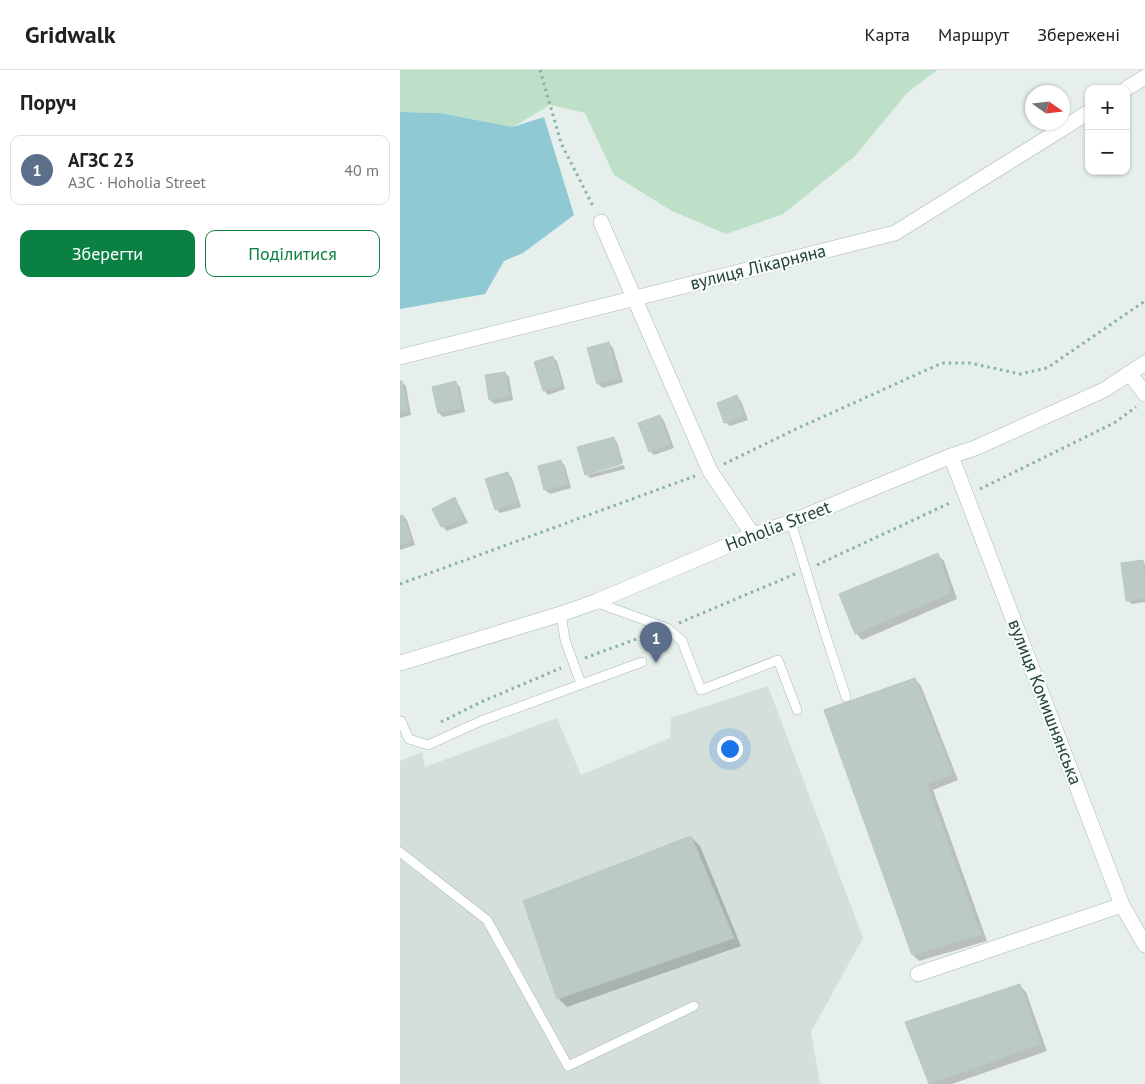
<!DOCTYPE html>
<html lang="uk">
<meta charset="utf-8">
<style>
:root{--surface:#fff;--page:#f2f2f2;--text:#202124;--muted:#757577;--line:#e0e0e0;--accent:#0b8043}
body{margin:0;font-family:"PT Sans",sans-serif;background:var(--page);color:var(--text)}
.controls{position:absolute;right:15px;top:15px;display:grid;overflow:hidden;border-radius:10px;box-shadow:0 1px 4px #0004}
.controls button{width:45px;height:45px;display:grid;place-items:center;padding:0;border:0;border-bottom:1px solid var(--line);background:var(--surface);color:var(--text);font:25px sans-serif}
.compass{position:absolute;left:625px;top:15px;width:45px;height:45px;border-radius:50%;background:var(--surface);box-shadow:0 1px 4px #0004;rotate:104deg}
.you{position:absolute;left:329px;top:678px;width:18px;height:18px;margin:-12px;border:4px solid #fff;border-radius:50%;background:#1a73e8;box-shadow:0 0 0 8px #1a73e833}
.badge{display:grid;place-items:center;width:32px;height:32px;border-radius:50%;background:var(--accent);color:#fff;font-size:16px;font-weight:700}
.pin{position:absolute;translate:-50% -41px;filter:drop-shadow(0 1px 2px #0008)}
.pin::after{content:'';position:absolute;top:26px;width:18px;height:15px;background:inherit;clip-path:polygon(0 0,100% 0,50% 100%)}
.list{margin:0;padding:0;list-style:none}
h2{display:flex;justify-content:space-between;align-items:center;height:65px;margin:0;padding:0 20px;font-size:21px}
h2 small{font-size:16px;font-weight:400;color:var(--muted)}
.list li{display:grid;grid-template-columns:32px 1fr auto;gap:15px;align-items:center;box-sizing:border-box;height:70px;margin:0 10px 10px;padding:0 10px;border:1px solid var(--line);border-radius:10px}
.list b{display:block;font-size:19px;white-space:nowrap}
.list p{margin:0;font-size:16px;white-space:nowrap;color:var(--muted)}
.list em{font-size:16px;font-style:normal;color:var(--muted)}
.actions{display:flex;gap:10px;padding:15px 20px}
.actions a{flex:1;padding:11px 0;border:1px solid var(--accent);border-radius:10px;text-align:center;font-size:18px;color:var(--accent)}
.actions .main{background:var(--accent);color:#fff}
.map{position:relative;flex:none;width:745px;height:1014px;overflow:hidden}
header{display:flex;align-items:center;gap:30px;box-sizing:border-box;height:70px;padding:0 25px;background:var(--surface);border-bottom:1px solid var(--line)}
header strong{font-size:24px}
nav{display:flex;gap:28px;margin-inline-start:auto;font-size:18px}
main{display:flex}
aside{flex:1;background:var(--surface)}
.map>svg:first-child{display:block}
.built{fill:#d4dfda}
.green{fill:#bfe0c8}
.water{fill:#8ec9d4}
.shadow{fill:#0003}
.building{fill:#bbcac4;stroke:#b8c9c2}
.lines{fill:none;stroke-linecap:round;stroke-linejoin:round}
.service-casing{stroke:#a8b8b2;stroke-width:10}
.minor-casing{stroke:#a8b8b2;stroke-width:16}
.tertiary-casing{stroke:#a8b8b2;stroke-width:16}
.path{stroke:#86b3a5;stroke-width:3;stroke-dasharray:2.5 4;stroke-linecap:butt}
.service{stroke:#fff;stroke-width:9}
.minor{stroke:#fff;stroke-width:15}
.tertiary{stroke:#fff;stroke-width:15}
.labels{text-anchor:middle;stroke-width:4.5;stroke-linejoin:round;paint-order:stroke}
.street-label{font-size:18px;fill:#24423a;stroke:#f7fbf9}
</style>
<header>
<strong>Gridwalk</strong>
<nav><a>Карта</a><a>Маршрут</a><a>Збережені</a></nav>
</header>
<main>
<aside>
<h2>Поруч<small></small></h2>
<ul class="list">
<li><span class="badge" style="background:#5c6f8a">1</span><div><b>АГЗС 23</b><p>АЗС · Hoholia Street</p></div><em>40 m</em></li>
</ul>
<div class="actions"><a class="main">Зберегти</a><a>Поділитися</a></div>
</aside>
<div class="map">
<svg width="745" height="1014" viewBox="0 0 745 1014">
<rect width="100%" height="100%" fill="#e6efeb"/>
<!-- built -->
<path class="built" d="M368 616 463 868 411 962 420 1014H0V691L22 682 25 697 157 648 181 705 270 668 271 648Z"/>
<!-- green -->
<path class="green" d="M0 0H537L507 23 455 86 383 144 326 164 272 141 214 105 185 43 150 35 113 57 40 43 0 42Z"/>
<!-- water -->
<path class="water" d="M0 42 40 43 113 57 144 47 174 145 123 183 104 191 85 224 0 239Z"/>
<!-- shadow -->
<path class="shadow" d="M209 273 213 278 223 312 203 318 198 314 189 279Z
M152 287 157 291 165 319 148 325 144 320Z
M105 303 109 307 113 330 94 334 90 330Z
M0 312H1L6 316 11 345 0 348Z
M56 313 60 317 65 342 43 347 39 343Z
M337 327 341 331 348 350 330 356 325 352Z
M260 346 264 351 274 378 254 385 250 381Z
M213 368 217 372 223 393 187 403V405L186 404Z
M161 391 165 396 171 418 150 424 145 420 139 397Z
M224 395 225 399 190 408 187 405Z
M107 403 112 408 121 437 100 443 96 439Z
M54 429 58 433 68 453 47 461 42 456Z
M3 446 7 450 15 475 0 480V447Z
M538 485 544 491 557 529 462 570 456 563Z
M742 491 745 494V532L732 534 727 530Z
M515 609 521 616 558 710 533 720 587 871 519 891 513 885Z
M291 767 300 776 341 876 167 937 158 928Z
M620 916 626 922 647 981 552 1014H531L530 1013Z"/>
<!-- building -->
<path class="building" d="M209 272 219 308 197 314 187 278Z
M153 286 162 315 143 321 134 292Z
M105 302 110 326 89 330 85 305Z
M0 311H2L8 341 0 343Z
M56 311 62 338 38 343 32 317Z
M337 325 344 346 324 353 317 333Z
M260 345 270 374 249 382 238 353Z
M214 367 221 394 185 405 177 377Z
M161 390 168 414 144 420 138 396Z
M108 402 118 432 95 440 85 409Z
M55 427 64 449 41 457 32 439Z
M3 445 12 471 0 475V446Z
M538 483 551 523 455 564 439 524Z
M743 490 745 507V528L726 531 721 493Z
M515 608 553 704 527 714 581 865 512 885 424 640Z
M291 766 334 868 157 929 123 831Z
M620 914 641 974 529 1014 505 952Z"/>
<g class="lines">
<defs>
<path id="service" d="M391 452 424 560 446 627
M195 532 267 558 282 571 301 620 378 590 397 640
M161 544 165 570 181 614
M0 651H1L9 669 28 675 81 651 242 592
M0 782 87 850 168 996 294 936"/>
<path id="minor" d="M726 19 745 7
M201 152 310 401 353 465
M0 287 495 163 689 42
M729 303 745 324
M551 386 722 835 745 875
M518 904 722 835"/>
<path id="tertiary" d="M0 593 161 544 195 532 353 465 391 452 551 386 575 378 704 320 745 293"/>
</defs>
<!-- service casing -->
<use href="#service" class="service-casing"/>
<!-- minor casing -->
<use href="#minor" class="minor-casing"/>
<!-- tertiary casing -->
<use href="#tertiary" class="tertiary-casing"/>
<!-- path -->
<path class="path" d="M140 0 161 73 194 138
M324 394 396 359 542 293H570L620 304 647 298 745 231
M580 419 714 353 736 337
M417 495 552 432
M0 514 295 406
M279 553 395 504
M185 588 247 565
M41 652 81 632 161 598"/>
<!-- service -->
<use href="#service" class="service"/>
<!-- minor -->
<use href="#minor" class="minor"/>
<!-- tertiary -->
<use href="#tertiary" class="tertiary"/>
</g>
<g class="labels">
<!-- street labels -->
<g class="street-label">
<text transform="translate(358 197) rotate(-14)" y="6">вулиця Лікарняна</text>
<text transform="translate(378 456) rotate(-21)" y="6">Hoholia Street</text>
<text transform="translate(645 632) rotate(69)" y="6">вулиця Комишнянська</text>
</g>
</g>
</svg>
<div class="controls">
<button>+</button>
<button>−</button>
</div>
<svg class="compass" viewBox="-18 -18 36 36"><path d="M0-13l5 13h-10z" fill="#e53935"/><path d="M0 13l5-13h-10z" fill="#757577"/></svg>
<div class="you"></div>
<div class="pin badge" style="left:256px;top:593px;background:#5c6f8a">1</div>
</div>
</main>
